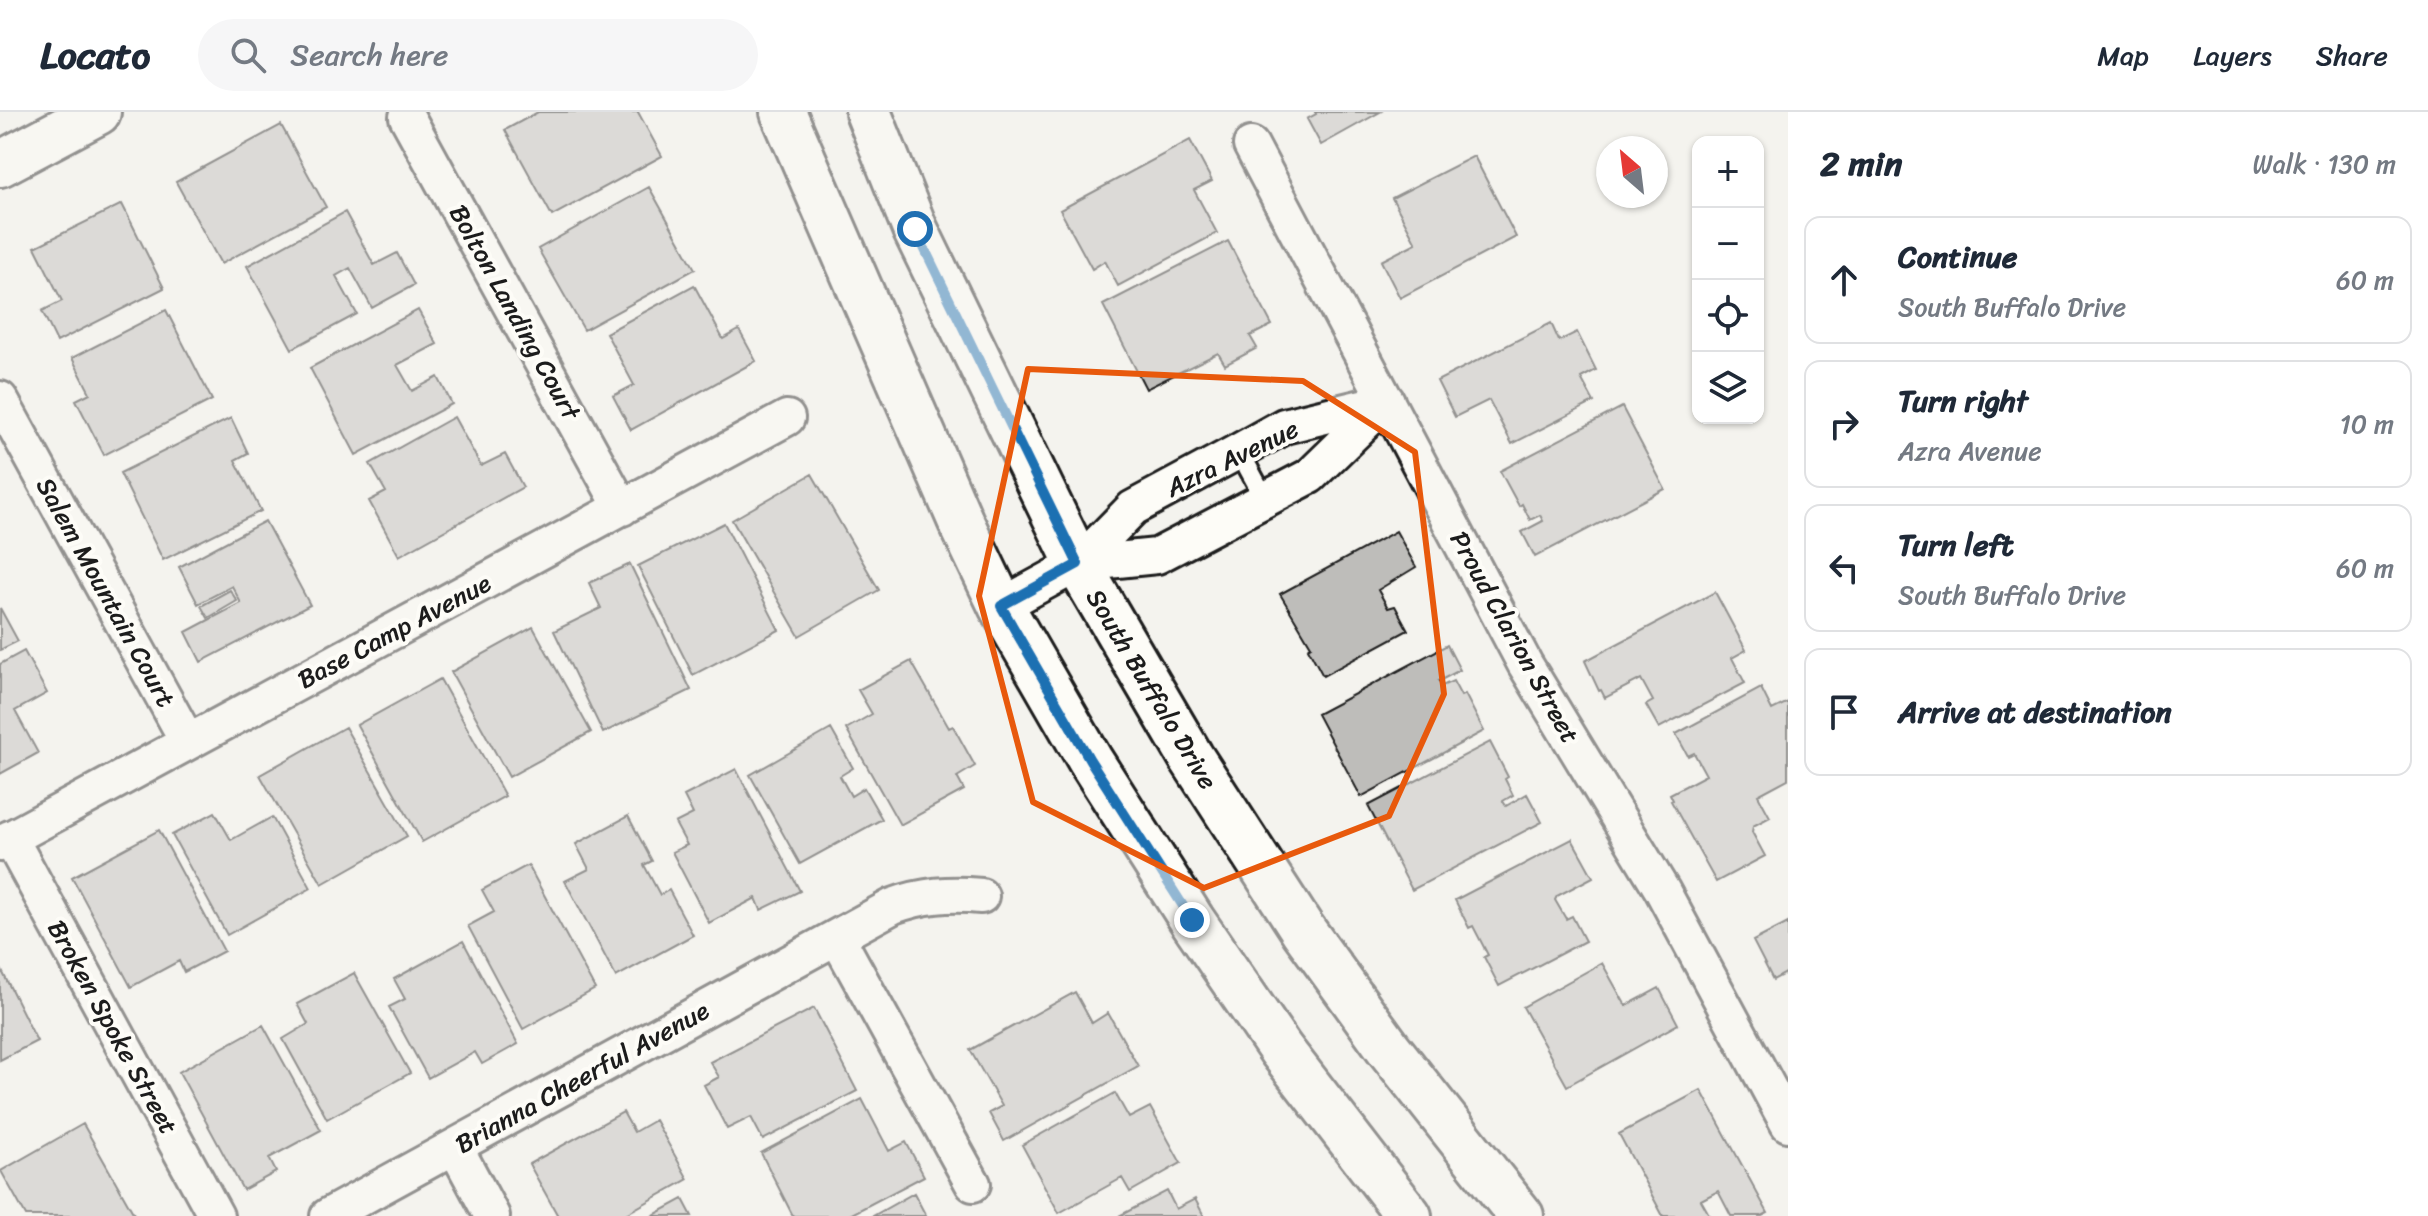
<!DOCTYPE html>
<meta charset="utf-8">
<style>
:root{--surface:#fff;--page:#f6f6f7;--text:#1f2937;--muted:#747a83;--line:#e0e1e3}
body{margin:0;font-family:Sriracha,sans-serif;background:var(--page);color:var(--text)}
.controls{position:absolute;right:24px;top:24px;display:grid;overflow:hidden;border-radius:16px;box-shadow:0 2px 6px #0004}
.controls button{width:72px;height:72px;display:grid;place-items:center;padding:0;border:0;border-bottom:2px solid var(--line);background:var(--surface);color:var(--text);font:40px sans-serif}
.compass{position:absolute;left:1596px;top:24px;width:72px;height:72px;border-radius:50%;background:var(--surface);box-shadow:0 2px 6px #0004;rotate:332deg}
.stop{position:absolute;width:24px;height:24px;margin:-18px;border:6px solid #1f6fb2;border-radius:50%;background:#fff}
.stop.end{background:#1f6fb2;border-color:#fff;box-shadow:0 2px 8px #0008}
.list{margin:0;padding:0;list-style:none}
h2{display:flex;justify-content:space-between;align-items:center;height:104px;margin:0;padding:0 32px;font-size:34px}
h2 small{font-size:26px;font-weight:400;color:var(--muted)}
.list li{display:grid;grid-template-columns:52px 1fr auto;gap:24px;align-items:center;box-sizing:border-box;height:128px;margin:0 16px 16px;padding:0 16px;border:2px solid var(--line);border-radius:16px}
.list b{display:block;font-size:30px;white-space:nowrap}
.list p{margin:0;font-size:26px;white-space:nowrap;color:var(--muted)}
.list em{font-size:26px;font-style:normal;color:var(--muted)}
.icon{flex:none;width:44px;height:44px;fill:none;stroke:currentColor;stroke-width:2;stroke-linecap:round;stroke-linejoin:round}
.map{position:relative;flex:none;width:1788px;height:1104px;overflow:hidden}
header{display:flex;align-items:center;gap:48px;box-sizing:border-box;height:112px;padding:0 40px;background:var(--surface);border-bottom:2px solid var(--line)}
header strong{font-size:38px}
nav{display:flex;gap:44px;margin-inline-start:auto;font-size:28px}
.search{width:560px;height:72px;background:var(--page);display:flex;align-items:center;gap:20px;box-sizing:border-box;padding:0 28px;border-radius:44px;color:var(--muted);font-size:30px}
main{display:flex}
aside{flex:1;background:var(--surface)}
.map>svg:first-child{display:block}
.building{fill:#bebdba;stroke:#1c1c1c;stroke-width:2}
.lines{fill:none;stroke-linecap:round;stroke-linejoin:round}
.service-casing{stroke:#1c1c1c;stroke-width:24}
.minor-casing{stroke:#1c1c1c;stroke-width:40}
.tertiary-casing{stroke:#1c1c1c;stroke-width:50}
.secondary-casing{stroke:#1c1c1c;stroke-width:50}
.service{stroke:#fdfcf7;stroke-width:18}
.minor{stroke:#fdfcf7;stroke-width:34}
.tertiary{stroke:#fdfcf7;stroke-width:44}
.secondary{stroke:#fdfcf7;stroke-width:44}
.route{stroke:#1f6fb2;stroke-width:10}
.marked{fill:none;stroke:#e8590c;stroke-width:6;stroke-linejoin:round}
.labels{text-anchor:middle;stroke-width:8;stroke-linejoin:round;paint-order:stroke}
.street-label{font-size:26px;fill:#1c1c1c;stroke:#fdfcf7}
</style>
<header>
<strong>Locato</strong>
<div class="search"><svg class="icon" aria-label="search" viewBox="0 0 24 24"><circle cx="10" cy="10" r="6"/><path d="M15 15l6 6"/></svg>Search here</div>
<nav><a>Map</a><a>Layers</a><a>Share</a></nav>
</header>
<main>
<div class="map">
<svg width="1788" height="1104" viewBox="0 0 1788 1104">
<rect width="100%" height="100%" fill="#f4f3ee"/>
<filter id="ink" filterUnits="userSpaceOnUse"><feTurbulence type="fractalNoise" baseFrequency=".0125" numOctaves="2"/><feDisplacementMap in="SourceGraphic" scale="16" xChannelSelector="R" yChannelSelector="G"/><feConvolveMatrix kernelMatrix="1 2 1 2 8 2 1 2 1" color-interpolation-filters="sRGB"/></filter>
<g filter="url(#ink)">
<!-- building -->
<path class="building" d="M538 0H638L662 44 552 104 505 18Z
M1315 0H1380L1321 33 1307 7 1316 2Z
M281 13 326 95 221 152 176 70Z
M1190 28 1212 69 1194 78 1217 121 1118 174 1105 149 1092 157 1060 98Z
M1474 44 1516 125 1400 186 1381 149 1416 131 1392 86Z
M649 75 695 157 584 218 538 137Z
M122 92 164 176 57 230 42 199 62 189 35 135Z
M345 100 374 153 397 141 414 173 372 196 350 156 336 164 357 202 292 237 247 154Z
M1228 129 1272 213 1250 224 1257 236 1225 253 1218 241 1146 277 1103 193Z
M694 173 723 227 739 218 756 249 631 318 613 284 634 273 606 221Z
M166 198 212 288 104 343 76 288 90 281 72 246Z
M418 198 437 232 397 253 412 279 438 265 452 292 356 343 310 256Z
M1551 211 1559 229 1577 220 1596 258 1581 266 1594 290 1512 332 1489 288 1455 305 1437 269Z
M1622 295 1665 377 1535 445 1522 420 1543 409 1540 403 1530 408 1522 392 1519 394 1500 359Z
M454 305 481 354 505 342 523 375 399 444 369 389 386 380 370 352Z
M231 306 248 341 235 348 261 399 163 448 120 361Z
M812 362 879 478 799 524 732 408Z
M265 409 310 493 201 550 186 520 241 491 232 474 198 492 179 455Z
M724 411 779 518 693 563 638 454Z
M1396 419 1416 455 1378 478 1388 496 1395 494 1408 518 1323 564 1308 536 1311 534 1280 482Z
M630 452 691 578 603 621 554 519 601 496 589 471Z
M230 478 237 489 208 506 201 494Z
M1715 480 1746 538 1732 546 1745 571 1659 616 1646 593 1653 589 1641 567 1605 586 1601 578 1599 579 1585 549Z
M0 496 18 529 0 538Z
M533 515 591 620 509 665 451 560Z
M1447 533 1460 558 1439 569 1442 574 1453 569 1461 584 1465 582 1484 619 1361 685 1317 602Z
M24 539 47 581 15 599 38 641 0 662V552Z
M911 549 949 616 953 614 975 654 957 665 964 678 900 713 846 617 872 602 858 578Z
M440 567 505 684 422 730 357 613Z
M1761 576 1772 598 1788 590V667L1758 683 1770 705 1753 714 1752 720 1765 744 1716 770 1671 689 1673 688 1670 682 1706 663 1694 641 1688 644 1676 622Z
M345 615 407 724 322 772 260 663Z
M831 617 853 656 840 664 851 684 864 676 882 707 800 752 750 663Z
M1490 630 1508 665 1505 667 1513 683 1503 689 1506 694 1527 682 1542 710 1412 778 1368 694Z
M736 657 800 779 761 798 756 786 709 811 672 740 687 733 675 711 693 702 684 684Z
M215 700 231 728 272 705 311 776 227 823 172 723Z
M628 704 652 749 644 753 660 783 669 778 693 823 616 865 565 769 589 757 576 732Z
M159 718 224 839 184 860 179 849 131 875 72 765Z
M1572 727 1593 765 1557 784 1555 788 1566 807 1572 804 1585 829 1499 874 1484 845 1488 843 1473 814 1469 816 1455 788Z
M528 753 595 877 523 917 468 814 494 800 482 778Z
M1788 811V860L1773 868 1753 829Z
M463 829 518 932 482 952 475 940 428 966 389 895 405 887 394 867Z
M1602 851 1626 894 1659 876 1678 912 1567 974 1523 895Z
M0 855 37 929 0 948Z
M354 861 410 961 327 1007 283 927 308 912 297 892Z
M1075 880 1092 911 1108 901 1138 954 1004 1029 989 1001 1002 994 970 938Z
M814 896 857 979 763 1028 751 1005 727 1017 704 973 719 965 710 950Z
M263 913 321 1018 269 1046 276 1060 243 1078 179 960Z
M1701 978 1768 1101 1762 1104H1731L1718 1079 1701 1088 1710 1104H1663L1619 1022Z
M1115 981 1129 1006 1150 995 1181 1051 1130 1080 1122 1066 1059 1101 1022 1033Z
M862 987 889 1039 906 1030 924 1064 848 1104H793L761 1041Z
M623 1000 634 1020 655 1008 688 1067 622 1104H558L529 1052Z
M83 1012 135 1104H26L1 1059Z
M1167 1079 1176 1097 1195 1087 1204 1104H1119Z
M914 1081 926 1104H873Z
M683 1087 692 1104H652Z"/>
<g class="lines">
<defs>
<path id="service" d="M1239 339 1265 387"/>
<path id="minor" d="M407 5 622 396
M1251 33 1525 552 1662 778 1788 1012
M0 287 188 630
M1078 452 1157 444 1310 364 1387 289
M1001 494 1078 452 1133 396 1239 339 1284 314 1387 289
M10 726 216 1104
M0 732 787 306
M837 825 973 1072
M455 1035 492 1104
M328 1104 893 794C923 783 949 781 981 784"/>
<path id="tertiary" d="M0 52 98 0"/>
<path id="secondary" d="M783 0 961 410 1001 494 1090 648 1192 808 1281 938 1409 1104
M868 0 915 117 1078 452 1191 645 1303 818 1389 937 1521 1104"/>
</defs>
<!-- service casing -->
<use href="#service" class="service-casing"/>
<!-- minor casing -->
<use href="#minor" class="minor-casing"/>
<!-- tertiary casing -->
<use href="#tertiary" class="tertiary-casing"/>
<!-- secondary casing -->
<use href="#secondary" class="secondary-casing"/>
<!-- service -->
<use href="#service" class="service"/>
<!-- minor -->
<use href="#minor" class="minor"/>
<!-- tertiary -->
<use href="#tertiary" class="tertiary"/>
<!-- secondary -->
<use href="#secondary" class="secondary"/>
</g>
</g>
<g class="lines" filter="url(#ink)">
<!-- route -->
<path class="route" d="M915 117 1078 452 1001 494 1090 648 1192 808"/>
</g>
<!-- marked area -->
<path d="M0 0H1788V1104H0ZM1028 257 1303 269 1415 340 1444 582 1389 704 1204 776 1033 690 979 484Z" fill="#f4f3ee" fill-opacity=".55" fill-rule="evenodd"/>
<path class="marked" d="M1028 257 1303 269 1415 340 1444 582 1389 704 1204 776 1033 690 979 484Z"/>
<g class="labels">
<!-- street labels -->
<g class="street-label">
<text transform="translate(515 200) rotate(61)" y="9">Bolton Landing Court</text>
<text transform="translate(1232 346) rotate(-26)" y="9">Azra Avenue</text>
<text transform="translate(106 480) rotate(61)" y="9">Salem Mountain Court</text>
<text transform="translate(394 519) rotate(-28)" y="9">Base Camp Avenue</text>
<text transform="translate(1515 525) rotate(61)" y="9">Proud Clarion Street</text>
<text transform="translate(1152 577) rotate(59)" y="9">South Buffalo Drive</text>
<text transform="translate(113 915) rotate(61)" y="9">Broken Spoke Street</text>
<text transform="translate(582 965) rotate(-29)" y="9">Brianna Cheerful Avenue</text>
</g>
</g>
</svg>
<div class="controls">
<button>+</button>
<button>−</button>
<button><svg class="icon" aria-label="locate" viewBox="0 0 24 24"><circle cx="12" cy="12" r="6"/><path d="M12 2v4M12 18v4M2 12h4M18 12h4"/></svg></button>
<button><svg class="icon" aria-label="layers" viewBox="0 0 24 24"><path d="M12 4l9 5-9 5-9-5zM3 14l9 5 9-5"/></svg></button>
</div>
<svg class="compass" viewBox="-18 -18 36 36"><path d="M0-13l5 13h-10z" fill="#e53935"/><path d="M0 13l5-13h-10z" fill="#747a83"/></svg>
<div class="stop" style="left:915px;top:117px"></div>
<div class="stop end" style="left:1192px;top:808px"></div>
</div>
<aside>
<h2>2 min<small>Walk · 130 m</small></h2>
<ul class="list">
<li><svg class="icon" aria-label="ahead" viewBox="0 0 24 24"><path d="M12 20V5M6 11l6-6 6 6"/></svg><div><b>Continue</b><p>South Buffalo Drive</p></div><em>60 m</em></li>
<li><svg class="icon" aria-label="right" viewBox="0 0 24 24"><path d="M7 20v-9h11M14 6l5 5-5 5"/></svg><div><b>Turn right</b><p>Azra Avenue</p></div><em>10 m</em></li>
<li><svg class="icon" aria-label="left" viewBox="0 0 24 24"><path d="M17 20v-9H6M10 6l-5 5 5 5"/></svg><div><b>Turn left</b><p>South Buffalo Drive</p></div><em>60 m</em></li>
<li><svg class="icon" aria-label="arrive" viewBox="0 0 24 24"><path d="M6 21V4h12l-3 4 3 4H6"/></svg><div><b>Arrive at destination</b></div></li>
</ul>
</aside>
</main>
